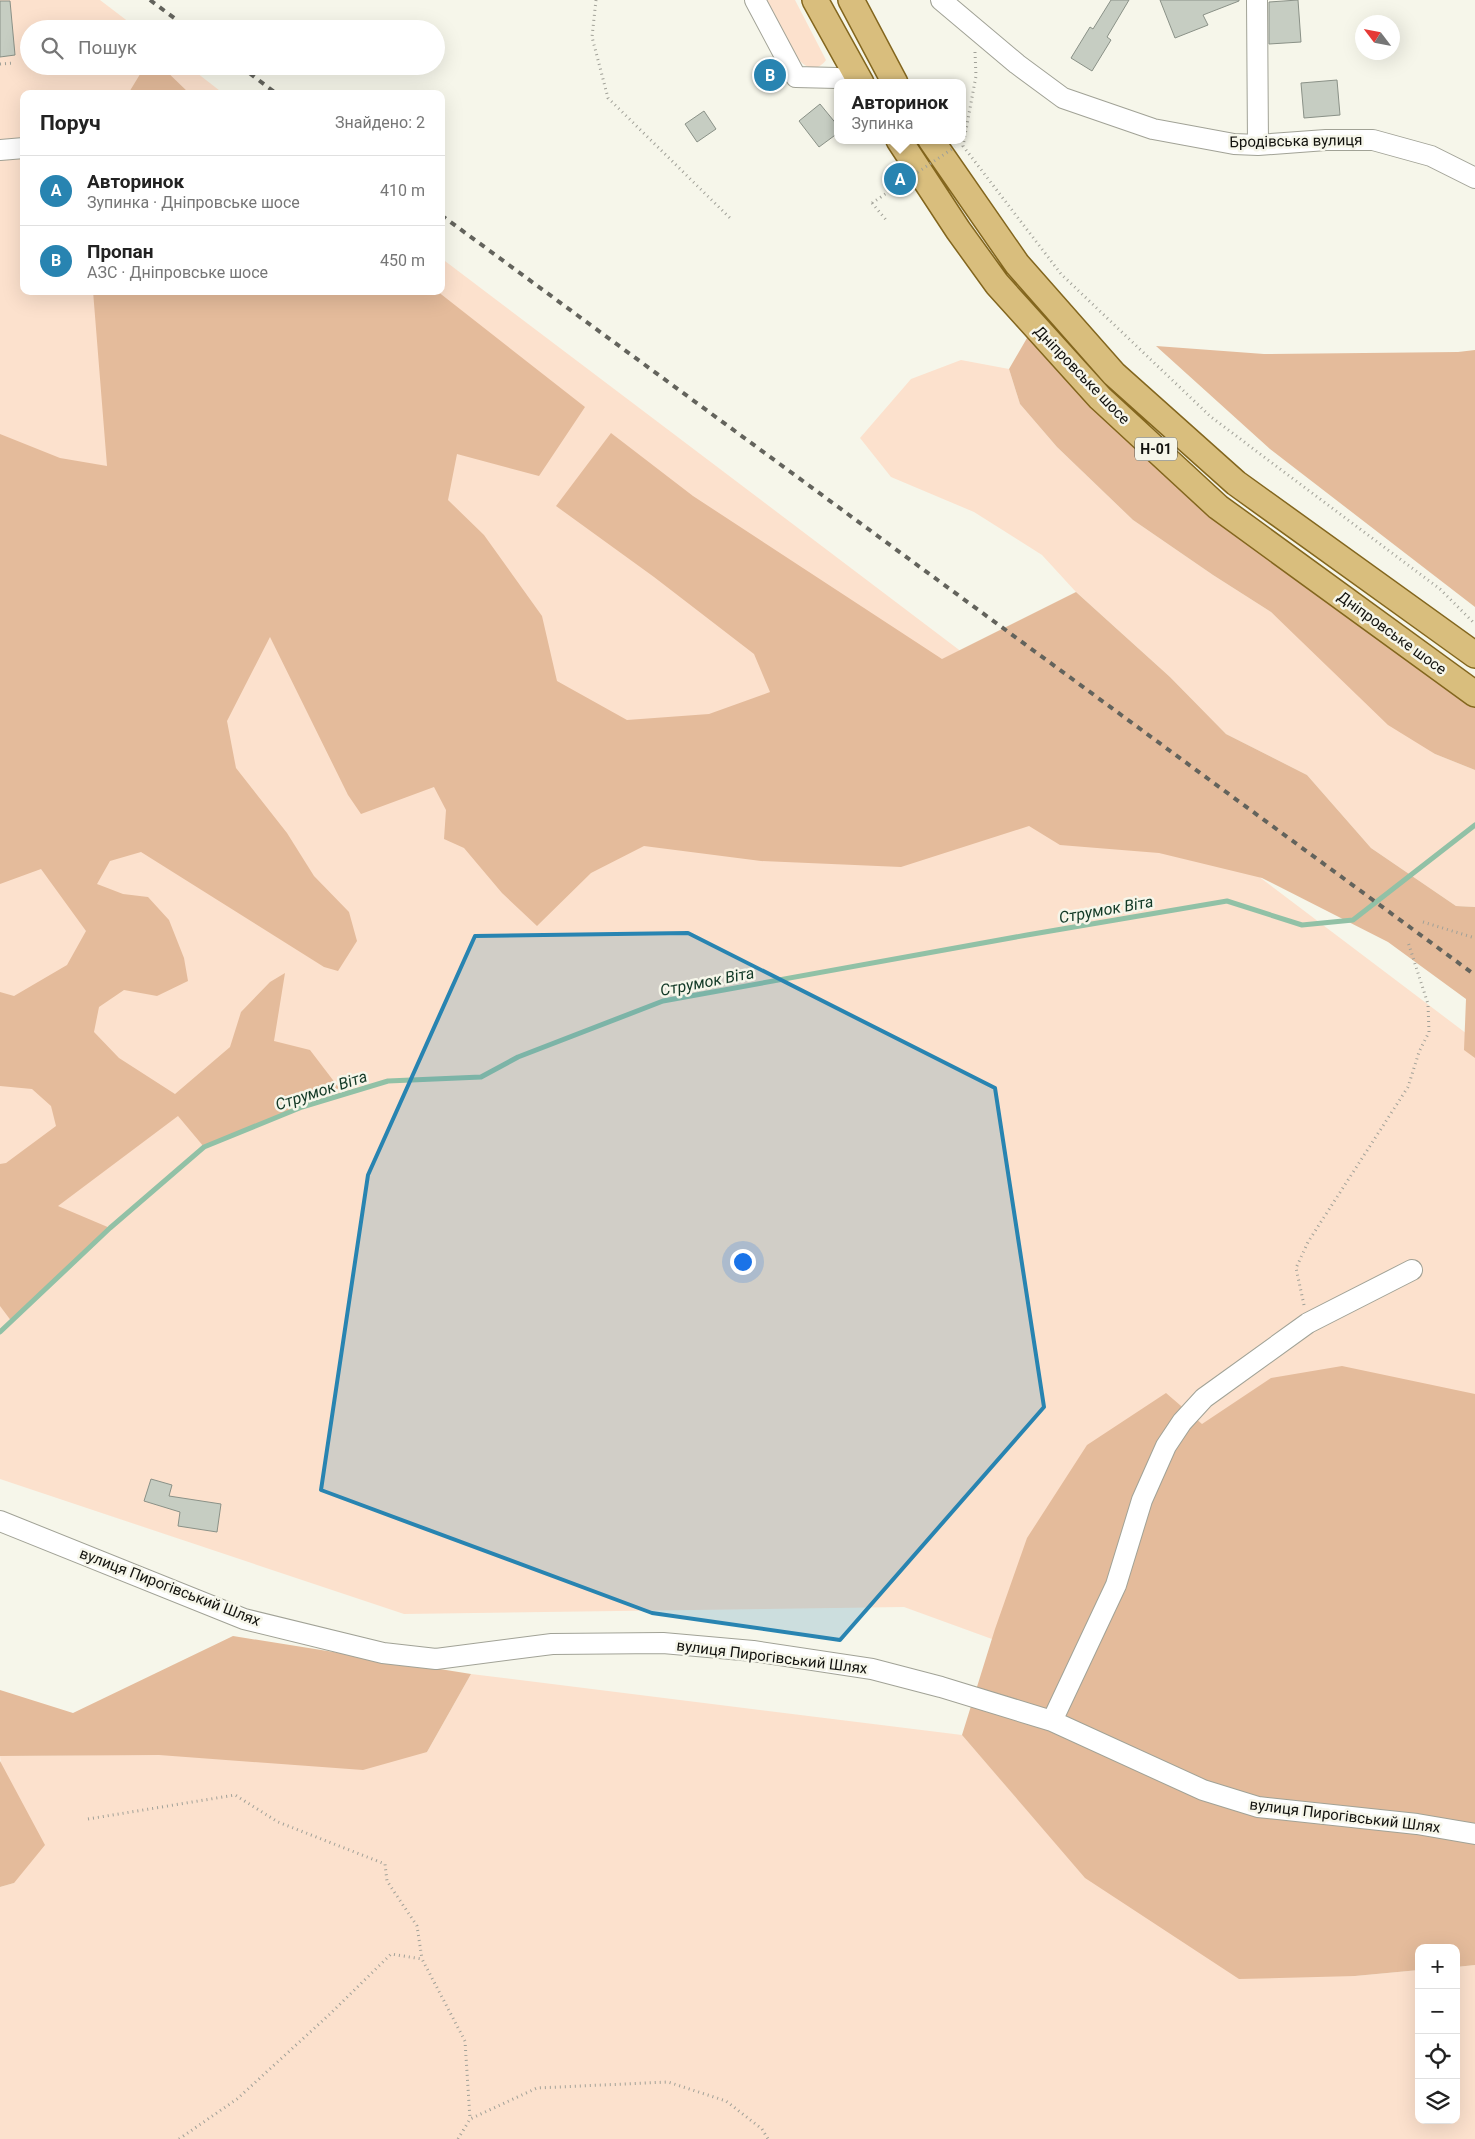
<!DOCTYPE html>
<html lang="uk">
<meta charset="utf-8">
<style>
:root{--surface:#fff;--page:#f2f2f2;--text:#222;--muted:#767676;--line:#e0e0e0;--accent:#2884b1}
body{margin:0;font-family:Roboto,sans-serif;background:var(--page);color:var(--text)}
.controls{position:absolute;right:15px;bottom:15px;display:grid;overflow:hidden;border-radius:10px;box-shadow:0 5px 20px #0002}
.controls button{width:45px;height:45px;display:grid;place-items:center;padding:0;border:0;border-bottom:1px solid var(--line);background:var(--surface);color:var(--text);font:25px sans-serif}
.compass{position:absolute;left:1355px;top:15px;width:45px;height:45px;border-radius:50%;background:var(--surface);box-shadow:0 5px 20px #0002;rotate:302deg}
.you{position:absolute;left:742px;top:1261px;width:18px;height:18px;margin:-12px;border:4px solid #fff;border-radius:50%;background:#1a73e8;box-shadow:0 0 0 8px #1a73e833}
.badge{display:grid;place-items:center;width:32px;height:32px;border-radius:50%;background:var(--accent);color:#fff;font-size:16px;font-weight:700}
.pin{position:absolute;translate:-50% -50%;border:2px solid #fff;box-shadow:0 1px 5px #0006}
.popup{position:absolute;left:834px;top:79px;width:132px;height:65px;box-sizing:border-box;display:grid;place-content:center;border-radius:10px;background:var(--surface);filter:drop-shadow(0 1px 4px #0005);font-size:16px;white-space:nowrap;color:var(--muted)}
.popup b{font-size:19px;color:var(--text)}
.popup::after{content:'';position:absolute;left:50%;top:100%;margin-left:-10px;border:10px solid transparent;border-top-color:var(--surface)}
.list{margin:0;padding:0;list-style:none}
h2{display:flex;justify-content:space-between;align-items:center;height:65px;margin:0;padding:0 20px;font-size:21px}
h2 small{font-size:16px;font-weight:400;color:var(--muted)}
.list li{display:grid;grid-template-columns:32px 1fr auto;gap:15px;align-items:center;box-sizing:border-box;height:70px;padding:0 20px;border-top:1px solid var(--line)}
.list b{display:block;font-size:19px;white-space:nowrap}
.list p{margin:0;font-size:16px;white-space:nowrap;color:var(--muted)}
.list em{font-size:16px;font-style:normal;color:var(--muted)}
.icon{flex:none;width:28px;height:28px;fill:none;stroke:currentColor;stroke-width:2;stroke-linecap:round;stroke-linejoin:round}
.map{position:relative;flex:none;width:1475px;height:2139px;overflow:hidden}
.search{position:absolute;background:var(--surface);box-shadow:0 5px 20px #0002;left:20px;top:20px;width:425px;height:55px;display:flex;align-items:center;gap:12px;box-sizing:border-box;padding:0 18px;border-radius:28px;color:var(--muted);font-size:19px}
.panel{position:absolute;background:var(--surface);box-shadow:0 5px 20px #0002;left:20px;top:90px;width:425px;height:205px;border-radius:10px}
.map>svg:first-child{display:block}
.green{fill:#fce1cd}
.forest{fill:#e4bb9b}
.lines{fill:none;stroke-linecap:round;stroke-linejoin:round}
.stream{stroke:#91c1a6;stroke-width:5}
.building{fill:#c6cdc2;stroke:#8a9187}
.minor-casing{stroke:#a1a296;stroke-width:22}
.major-casing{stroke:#83661e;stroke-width:28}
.path{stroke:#a1a198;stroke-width:3;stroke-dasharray:1 4;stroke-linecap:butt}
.minor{stroke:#fff;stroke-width:20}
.major{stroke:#d9be7d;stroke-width:25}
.rail{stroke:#63635c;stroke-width:4;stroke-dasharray:6 6;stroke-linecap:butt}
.path-bridge{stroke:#a1a198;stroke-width:3;stroke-dasharray:1 4;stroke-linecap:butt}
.marked{fill:#2884b1;fill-opacity:0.2;stroke:#2884b1;stroke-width:4;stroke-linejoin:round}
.labels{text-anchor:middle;stroke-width:5;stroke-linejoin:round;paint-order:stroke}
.shield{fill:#f6f6ea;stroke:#575751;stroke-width:1}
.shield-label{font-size:14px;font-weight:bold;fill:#13130f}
.street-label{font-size:15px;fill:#13130f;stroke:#f6f6ea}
.water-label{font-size:16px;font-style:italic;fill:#123926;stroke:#f6f6ea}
</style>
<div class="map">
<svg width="1475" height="2139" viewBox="0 0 1475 2139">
<rect width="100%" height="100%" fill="#f6f6ea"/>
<!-- green -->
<path class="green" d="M0 0H100L138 29H29V66H188L224 94H24V291H441V258L1475 1040V1793L1291 1748 904 1607 404 1614 0 1479Z
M766 0H795L826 60C802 92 774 16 766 0Z
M961 360 1009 369 1020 404 1057 447 1133 520 1213 575 1271 612 1325 662 1435 754 1475 770V907L1456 906 1371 848 1307 775 1226 734 1170 677 1076 592 1042 555 974 512 891 477 860 438 911 379Z
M471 1674 962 1735 1085 1877 1355 1976 1419 1970V2120H1456V1967L1475 1965V2139H0V1887L14 1883 0 1756 427 1752Z"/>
<!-- forest -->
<path class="forest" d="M145 66H161L190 94H128Z
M93 291H437L585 407 539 476 457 454 448 500 484 535 542 616 557 681 627 720 709 714 770 692 754 654 654 577 556 506 611 433 693 496 942 659 1076 592 1170 677 1226 734 1307 775 1371 848 1456 906 1475 907V1058L1464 1050 1466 999 1388 942 1262 878 1159 853 1060 845 1029 826 901 867 761 861 644 846 591 873 537 926 502 893 464 848 444 839 446 810 434 787 361 814 348 795 270 637 227 721 236 768 287 833 314 876 349 912 357 941 338 971 324 967 141 852 110 861 97 884 123 894 148 897 169 920 184 958 188 981 157 996 124 990 99 1007 94 1032 119 1058 175 1094 230 1047 241 1012 270 982 285 973 274 1041 310 1050 339 1088 302 1107 204 1147 178 1116 58 1206 110 1228 12 1322 0 1306V1164L6 1163 56 1126 51 1106 32 1089 0 1086V992L14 996 67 965 86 931 41 869 0 884V434L60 458 107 466Z
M1034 326 1100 398 1475 694V770L1435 754 1388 725 1271 612 1213 575 1133 520 1057 447 1020 404 1009 369Z
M1156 346 1264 354 1458 352 1475 350V607L1270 449Z
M1342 1366 1475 1394V1965L1456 1967V1948H1419V1970L1355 1976 1239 1979 1085 1878 962 1735 995 1629 1027 1538 1087 1445 1166 1393 1202 1424 1271 1378Z
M233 1636 471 1674 427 1752 363 1770 159 1755 0 1756V1690L73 1713Z
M0 1761 45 1845 14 1883 0 1887Z"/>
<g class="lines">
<!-- stream -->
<path class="stream" d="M0 1332 110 1228 204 1147 302 1107 388 1081 481 1077 518 1057 663 1001 1027 935 1227 901 1302 925 1353 920 1475 825"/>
</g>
<!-- building -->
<path class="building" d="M1111 0H1129L1107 37 1111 40 1092 71 1071 58 1090 27 1093 29Z
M1160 0H1239V1L1203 15 1208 25 1175 38Z
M1298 0 1301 42 1269 44V2Z
M0 1H10L15 55 0 57Z
M1337 80 1340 115 1304 118 1301 83Z
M820 104 838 126V133L819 147 799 121Z
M704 111 716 129 697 142 685 124Z
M151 1479 172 1485 169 1496 221 1504 217 1532 178 1526 180 1512 144 1501Z"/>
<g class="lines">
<defs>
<path id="minor" d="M755 0 796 77 837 78 853 83
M941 0 1017 64 1063 98 1153 129 1234 144 1258 145 1326 140H1373L1431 156 1475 178
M1257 0 1258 145
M0 150 24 148
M0 1521 244 1619 383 1653 436 1659 552 1644 663 1643 753 1651 872 1669 941 1687 1052 1721 1203 1790 1258 1807 1417 1824 1475 1834
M1052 1721 1116 1585 1142 1500 1166 1446 1182 1422 1204 1398 1308 1323 1412 1270"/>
<path id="major" d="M815 0 861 83
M851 0 895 83
M899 140 958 230 997 284 1100 398 1218 507 1475 694
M931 140 1017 264 1114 374 1236 483 1475 655"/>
</defs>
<!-- minor casing -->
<use href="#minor" class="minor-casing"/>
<!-- major casing -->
<use href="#major" class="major-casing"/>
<!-- path -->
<path class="path" d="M596 0 592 37 608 98 731 219
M975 52 976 76 963 146 1061 274 1211 417 1440 589 1475 624
M0 64 14 63
M872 203 887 221
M1423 922 1475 938
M1304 1305 1296 1268 1308 1242 1408 1087 1419 1052 1429 1032 1428 1004 1408 942
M88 1819 235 1795 278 1822 385 1864 387 1881 417 1926 422 1959
M179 2139 237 2099 331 2013 391 1954 422 1959 465 2041 470 2119
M458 2139 470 2119 537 2088 668 2082 726 2101 762 2129 768 2139"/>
<!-- minor -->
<use href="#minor" class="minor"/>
<!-- major -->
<use href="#major" class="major"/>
<!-- rail -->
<path class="rail" d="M150 0 189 29
M240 66 277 94
M441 215 1475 975"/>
<!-- path-bridge -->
<path class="path-bridge" d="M872 203 955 147"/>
</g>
<!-- marked area -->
<path class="marked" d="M688 933 995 1088 1044 1407 840 1640 652 1613 321 1490 368 1175 475 936Z"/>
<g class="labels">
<!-- shield labels -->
<rect class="shield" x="1135" y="437.5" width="42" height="23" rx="4"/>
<g class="shield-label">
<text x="1156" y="454">Н-01</text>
</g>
<!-- street labels -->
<g class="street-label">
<text transform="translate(1296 141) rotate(-1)" y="5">Бродівська вулиця</text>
<text transform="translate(1082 375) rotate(46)" y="5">Дніпровське шосе</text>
<text transform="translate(1392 633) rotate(36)" y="5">Дніпровське шосе</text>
<text transform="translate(170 1587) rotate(21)" y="5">вулиця Пирогівський Шлях</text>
<text transform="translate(772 1657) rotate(7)" y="5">вулиця Пирогівський Шлях</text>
<text transform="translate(1345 1816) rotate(7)" y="5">вулиця Пирогівський Шлях</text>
</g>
<!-- water labels -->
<g class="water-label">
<text transform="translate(1106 909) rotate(-10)" y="6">Струмок Віта</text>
<text transform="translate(707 981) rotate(-11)" y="6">Струмок Віта</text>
<text transform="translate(321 1090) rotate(-18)" y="6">Струмок Віта</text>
</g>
</g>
</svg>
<div class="controls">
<button>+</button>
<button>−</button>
<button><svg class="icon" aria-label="locate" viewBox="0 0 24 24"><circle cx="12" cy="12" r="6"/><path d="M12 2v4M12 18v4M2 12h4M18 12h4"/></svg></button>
<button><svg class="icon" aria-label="layers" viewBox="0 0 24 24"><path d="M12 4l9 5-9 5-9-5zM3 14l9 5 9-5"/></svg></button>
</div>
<svg class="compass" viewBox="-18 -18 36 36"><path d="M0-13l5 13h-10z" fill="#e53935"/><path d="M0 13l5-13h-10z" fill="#767676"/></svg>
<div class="you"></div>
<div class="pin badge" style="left:900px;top:179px">A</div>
<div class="popup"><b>Авторинок</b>Зупинка</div>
<div class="pin badge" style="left:770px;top:75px">B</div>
<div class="search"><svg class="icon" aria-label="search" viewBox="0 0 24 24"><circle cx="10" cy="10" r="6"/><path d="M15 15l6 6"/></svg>Пошук</div>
<section class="panel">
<h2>Поруч<small>Знайдено: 2</small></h2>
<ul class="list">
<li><span class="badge">A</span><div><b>Авторинок</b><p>Зупинка · Дніпровське шосе</p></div><em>410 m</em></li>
<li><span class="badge">B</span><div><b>Пропан</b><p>АЗС · Дніпровське шосе</p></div><em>450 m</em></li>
</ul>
</section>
</div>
